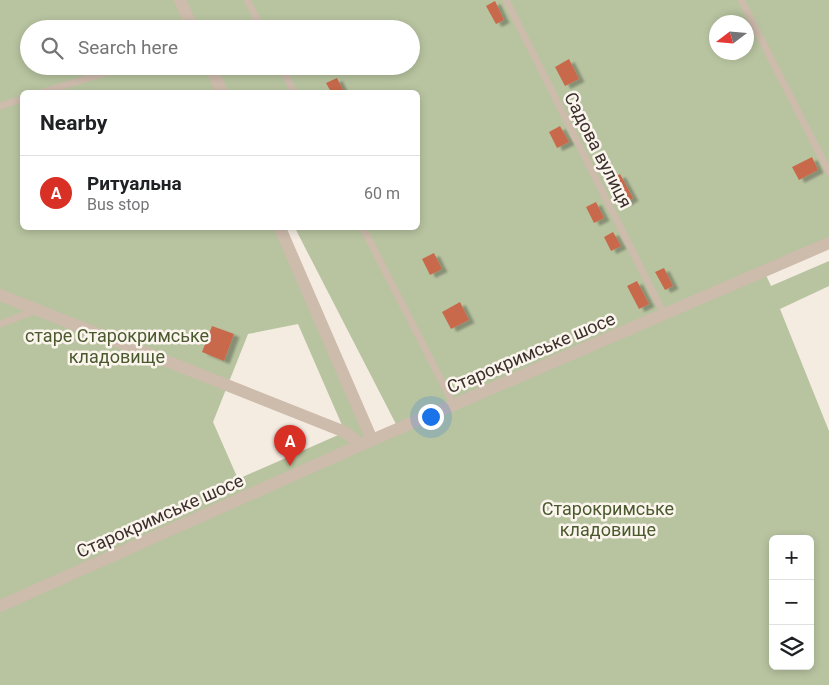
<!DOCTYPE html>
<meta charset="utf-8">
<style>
:root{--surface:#fff;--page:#f6f6f6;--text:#202124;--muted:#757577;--line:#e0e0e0;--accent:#d93025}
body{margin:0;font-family:Roboto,sans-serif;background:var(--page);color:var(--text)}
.controls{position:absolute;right:15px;bottom:15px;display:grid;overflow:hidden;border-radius:8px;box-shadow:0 2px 8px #0003}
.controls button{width:45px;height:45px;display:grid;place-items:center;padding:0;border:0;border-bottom:1px solid var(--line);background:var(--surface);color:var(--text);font:25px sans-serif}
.compass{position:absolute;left:709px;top:15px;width:45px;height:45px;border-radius:50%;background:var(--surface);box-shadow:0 2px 8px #0003;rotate:254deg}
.you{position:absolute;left:430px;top:416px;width:18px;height:18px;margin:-12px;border:4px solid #fff;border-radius:50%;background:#1a73e8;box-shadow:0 0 0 8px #1a73e833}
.badge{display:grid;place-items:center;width:32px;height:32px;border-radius:50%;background:var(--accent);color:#fff;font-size:16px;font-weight:700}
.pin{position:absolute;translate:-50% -41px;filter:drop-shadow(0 1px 2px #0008)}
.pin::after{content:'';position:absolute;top:26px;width:18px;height:15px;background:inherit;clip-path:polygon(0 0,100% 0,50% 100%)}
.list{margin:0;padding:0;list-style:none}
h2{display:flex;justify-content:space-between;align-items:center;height:65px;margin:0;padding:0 20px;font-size:21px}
h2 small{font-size:16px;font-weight:400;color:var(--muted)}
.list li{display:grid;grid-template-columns:32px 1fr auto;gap:15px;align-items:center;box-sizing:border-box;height:75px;padding:0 20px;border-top:1px solid var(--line)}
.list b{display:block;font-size:19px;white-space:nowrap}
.list p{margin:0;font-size:16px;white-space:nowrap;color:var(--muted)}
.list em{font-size:16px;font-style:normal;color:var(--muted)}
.icon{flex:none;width:28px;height:28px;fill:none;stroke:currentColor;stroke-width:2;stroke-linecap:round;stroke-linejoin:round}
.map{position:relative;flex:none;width:829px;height:685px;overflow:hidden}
.search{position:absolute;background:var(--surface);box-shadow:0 2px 8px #0003;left:20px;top:20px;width:400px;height:55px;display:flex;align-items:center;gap:12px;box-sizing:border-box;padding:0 18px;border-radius:28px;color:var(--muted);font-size:19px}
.panel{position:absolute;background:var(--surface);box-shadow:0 2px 8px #0003;left:20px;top:90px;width:400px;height:140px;border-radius:8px}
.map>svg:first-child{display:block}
.green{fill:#b8c4a0;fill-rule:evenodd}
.building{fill:#c8694b;filter:url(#shadow)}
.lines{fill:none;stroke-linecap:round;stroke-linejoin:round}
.service{stroke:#cdbbac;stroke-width:7}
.minor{stroke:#cdbbac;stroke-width:12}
.tertiary{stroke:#cdbbac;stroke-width:12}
.labels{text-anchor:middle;stroke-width:5;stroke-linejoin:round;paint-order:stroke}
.street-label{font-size:18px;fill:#3b302b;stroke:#fbf5ee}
.park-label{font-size:18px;fill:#4a5a2e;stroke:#fbf5ee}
</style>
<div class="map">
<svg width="829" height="685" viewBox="0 0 829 685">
<defs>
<filter id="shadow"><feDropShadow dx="5.5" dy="3" stdDeviation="1" flood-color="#0004"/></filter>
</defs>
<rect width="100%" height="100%" fill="#f4ebe1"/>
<!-- green -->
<path class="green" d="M0 0H829V243L764 271 771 286 829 261V286L780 309 829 431V685H0ZM716 22H746V52H716ZM29 29H411V66H212L226 92H418V228H295L398 428 372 440 280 228H22V92H222L210 66H29ZM298 324 345 432 238 479 213 422 248 334ZM773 539H810V666H773Z"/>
<!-- building -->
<path class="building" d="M495 1 504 20 496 24 486 6Z
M569 59 579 79 565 86 555 67Z
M337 78 344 92H331L326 83Z
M560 126 569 142 557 148 549 132Z
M812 157 818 170 799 180 792 167Z
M620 174 633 198 625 203 612 179Z
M596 202 604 218 594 223 586 207Z
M613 232 621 246 611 251 604 237Z
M434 253 442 269 430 275 422 259Z
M664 268 673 286 665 290 655 272Z
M637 281 649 304 639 309 627 286Z
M460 302 469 320 451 329 442 312Z
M212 326 234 334 224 361 202 352Z"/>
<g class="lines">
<!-- service -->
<path class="service" d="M247 0 262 29
M506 0 664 314
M741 0 829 172
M281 66 294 92
M43 92 128 66
M0 106 22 99
M363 228 454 405
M0 324 37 310"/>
<!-- minor -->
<path class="minor" d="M180 0 193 29
M210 66 222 92
M280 228 372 440
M0 295 345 432 361 445"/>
<!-- tertiary -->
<path class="tertiary" d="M0 606 372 440 829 243"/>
</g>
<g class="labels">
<!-- street labels -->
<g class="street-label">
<text transform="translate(598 150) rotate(63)" y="6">Садова вулиця</text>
<text transform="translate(531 353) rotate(-23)" y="6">Старокримське шосе</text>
<text transform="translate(160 516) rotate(-24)" y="6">Старокримське шосе</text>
</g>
<!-- park labels -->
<g class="park-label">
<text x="117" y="342">старе Старокримське<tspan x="117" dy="21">кладовище</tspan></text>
<text x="608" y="515">Старокримське<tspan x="608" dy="21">кладовище</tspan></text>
</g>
</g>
</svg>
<div class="controls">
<button>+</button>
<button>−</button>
<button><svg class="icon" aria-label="layers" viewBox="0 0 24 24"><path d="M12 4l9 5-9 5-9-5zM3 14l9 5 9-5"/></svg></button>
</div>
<svg class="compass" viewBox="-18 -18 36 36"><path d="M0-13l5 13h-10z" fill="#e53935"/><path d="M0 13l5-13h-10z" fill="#757577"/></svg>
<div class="you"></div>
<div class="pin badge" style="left:290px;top:466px">A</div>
<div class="search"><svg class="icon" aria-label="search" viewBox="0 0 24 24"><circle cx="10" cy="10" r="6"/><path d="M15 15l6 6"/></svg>Search here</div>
<section class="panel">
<h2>Nearby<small></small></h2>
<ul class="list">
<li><span class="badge">A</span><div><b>Ритуальна</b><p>Bus stop</p></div><em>60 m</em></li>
</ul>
</section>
</div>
